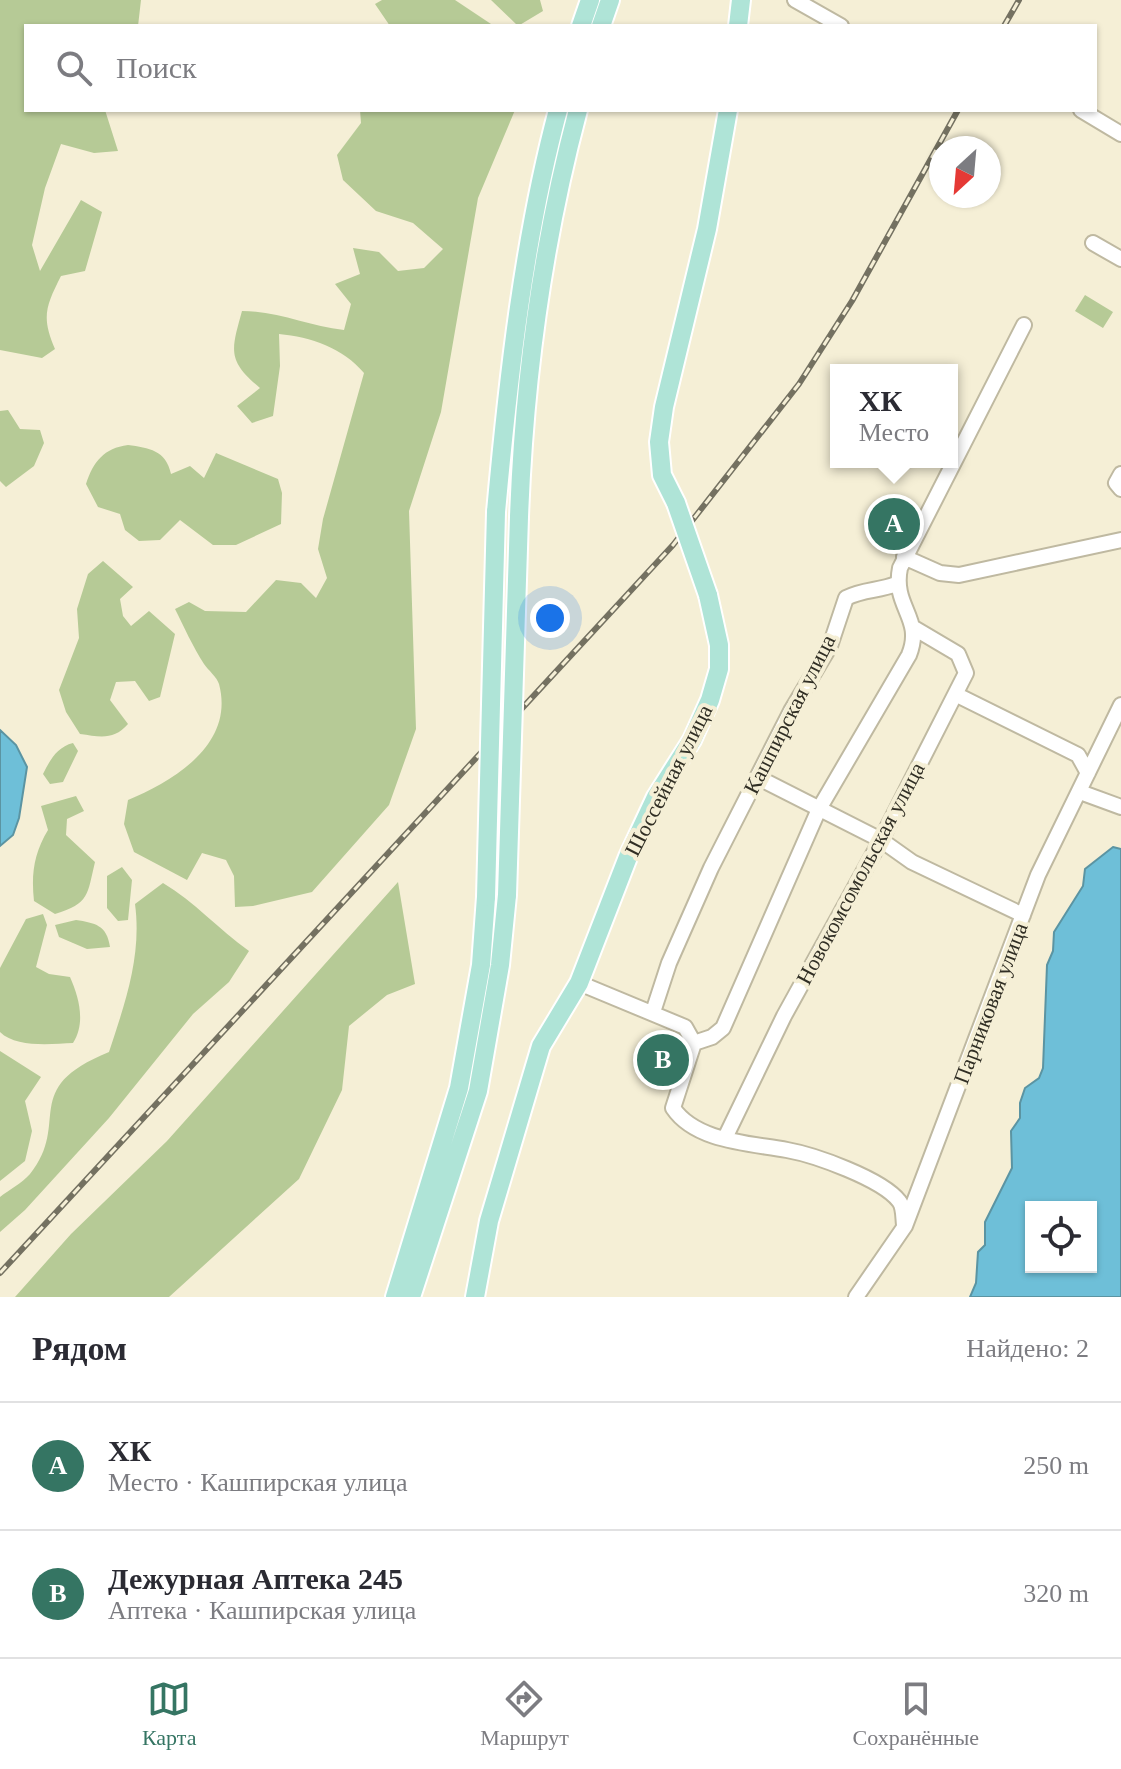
<!DOCTYPE html>
<html lang="ru">
<meta charset="utf-8">
<style>
:root{--surface:#fff;--page:#f2f2f3;--text:#2b2b33;--muted:#7c7c81;--line:#e1e1e2;--accent:#357563}
body{margin:0;font-family:"Times New Roman",serif;background:var(--page);color:var(--text)}
.controls{position:absolute;right:24px;bottom:24px;display:grid;overflow:hidden;border-radius:0px;box-shadow:0 2px 6px #0004}
.controls button{width:72px;height:72px;display:grid;place-items:center;padding:0;border:0;border-bottom:2px solid var(--line);background:var(--surface);color:var(--text);font:40px sans-serif}
.compass{position:absolute;left:929px;top:136px;width:72px;height:72px;border-radius:50%;background:var(--surface);box-shadow:0 2px 6px #0004;rotate:206deg}
.you{position:absolute;left:550px;top:618px;width:28px;height:28px;margin:-20px;border:6px solid #fff;border-radius:50%;background:#1a73e8;box-shadow:0 0 0 12px #1a73e833}
.badge{display:grid;place-items:center;width:52px;height:52px;border-radius:50%;background:var(--accent);color:#fff;font-size:26px;font-weight:700}
.pin{position:absolute;translate:-50% -50%;border:4px solid #fff;box-shadow:0 2px 8px #0006}
.popup{position:absolute;left:830px;top:364px;width:128px;height:104px;box-sizing:border-box;display:grid;place-content:center;border-radius:0px;background:var(--surface);filter:drop-shadow(0 2px 6px #0005);font-size:26px;white-space:nowrap;color:var(--muted)}
.popup b{font-size:30px;color:var(--text)}
.popup::after{content:'';position:absolute;left:50%;top:100%;margin-left:-16px;border:16px solid transparent;border-top-color:var(--surface)}
.list{margin:0;padding:0;list-style:none}
h2{display:flex;justify-content:space-between;align-items:center;height:104px;margin:0;padding:0 32px;font-size:34px}
h2 small{font-size:26px;font-weight:400;color:var(--muted)}
.list li{display:grid;grid-template-columns:52px 1fr auto;gap:24px;align-items:center;box-sizing:border-box;height:128px;padding:0 32px;border-top:2px solid var(--line)}
.list b{display:block;font-size:30px;white-space:nowrap}
.list p{margin:0;font-size:26px;white-space:nowrap;color:var(--muted)}
.list em{font-size:26px;font-style:normal;color:var(--muted)}
.icon{flex:none;width:44px;height:44px;fill:none;stroke:currentColor;stroke-width:2;stroke-linecap:round;stroke-linejoin:round}
.map{position:relative;flex:none;width:1121px;height:1297px;overflow:hidden}
.search{position:absolute;background:var(--surface);box-shadow:0 2px 6px #0004;left:24px;right:24px;top:24px;height:88px;display:flex;align-items:center;gap:20px;box-sizing:border-box;padding:0 28px;border-radius:0px;color:var(--muted);font-size:30px}
.sheet{height:360px;background:var(--surface)}
nav{display:flex;justify-content:space-around;align-items:center;box-sizing:border-box;height:112px;border-top:2px solid var(--line);background:var(--surface);font-size:22px;color:var(--muted)}
nav a{display:grid;justify-items:center;gap:4px}
nav .on{color:var(--accent)}
.map>svg:first-child{display:block}
.green{fill:#b6ca96}
.water{fill:#6ebfd8;stroke:#5b94a2;stroke-width:2;fill-rule:evenodd}
.lines{fill:none;stroke-linecap:round;stroke-linejoin:round}
.minor-casing{stroke:#bfb9a1;stroke-width:18}
.major-casing{stroke:#fff;stroke-width:22}
.minor{stroke:#fff;stroke-width:14}
.major{stroke:#afe4d7;stroke-width:18}
.rail-casing{stroke:#747161;stroke-width:6}
.rail{stroke:#f5efd6;stroke-width:3;stroke-dasharray:9;stroke-linecap:butt}
.major-bridge-casing{stroke:#fff;stroke-width:22;stroke-linecap:butt}
.major-bridge{stroke:#afe4d7;stroke-width:18}
.labels{text-anchor:middle;stroke-width:8;stroke-linejoin:round;paint-order:stroke}
.street-label{font-size:22px;fill:#302e24;stroke:#f5efd6}
</style>
<div class="map">
<svg width="1121" height="1297" viewBox="0 0 1121 1297">
<rect width="100%" height="100%" fill="#f5efd6"/>
<!-- green -->
<path class="green" d="M0 0H141L138 26H26V110H105L118 151 94 153 61 144 45 188 32 245 40 271 81 200 102 212 85 271 61 276C46 306 41 317 55 349L42 358 0 350Z
M382 0H455L494 26H390L375 4Z
M491 0H540L543 11 518 26Z
M360 110H515L478 198 441 412 409 511 416 729 389 805 312 892 253 906 235 907 234 876 226 860 202 853 187 880 134 852 124 824 128 800C174 781 235 744 219 684 217 677 208 670 204 664 193 647 184 627 175 609L189 602 205 611 246 612 276 580 301 583 316 598 327 578 318 549 323 519 364 373C343 348 311 337 279 334L280 366 273 416 252 423 237 406 260 388C227 360 231 351 242 311 278 311 308 326 344 330L351 304 335 284 360 274 353 248 379 252 398 271 424 268 443 249 413 223 376 211 343 180 337 155 361 123Z
M1085 295 1113 312 1103 328 1075 311Z
M8 410 20 429 40 430 44 443 34 466 6 487 0 481V411Z
M128 445C149 448 166 450 171 474L190 466 204 478 216 453 278 479 282 493 281 524 236 545H213L180 520 160 540 139 541 125 530 120 514 98 507 86 484C93 462 104 448 128 445Z
M103 561 133 587 120 599 123 616 131 626 149 611 175 634 160 697 149 701 135 681 116 682 110 700 128 724C114 740 101 737 80 734L66 712 59 690 79 638 77 609 88 574Z
M73 743 78 751 63 782 50 784 43 774C50 760 57 747 73 743Z
M76 796 84 811 67 819 66 835 95 862C87 895 90 903 55 914L34 901C31 874 34 853 48 830L41 806Z
M122 867 132 880 128 920 118 921 107 908V876Z
M398 882 415 984 387 995 349 1026 342 1090 299 1179 169 1297H15L71 1234 167 1141Z
M163 883C195 902 218 929 249 951L229 982 193 1014 109 1118 25 1210 0 1232V1197C9 1190 22 1183 30 1174 72 1122 18 1089 109 1052 125 1003 142 956 135 904Z
M43 914 47 925 36 967 49 974 70 977C79 997 86 1023 73 1043 51 1044 16 1048 0 1032V968L26 919Z
M76 920C95 923 107 925 110 947L87 949 59 937 55 925Z
M0 1051 41 1077 25 1101 32 1131 25 1161 0 1181Z"/>
<!-- water -->
<path class="water" d="M0 730 16 745 27 767 19 818 13 835 0 846Z
M1113 847 1121 849V1297H970L976 1283 978 1252 985 1245V1222L1012 1168 1011 1131 1020 1118V1103L1025 1088 1039 1078 1043 1068 1047 965 1053 951 1054 932 1083 886 1085 869ZM1031 1207H1091V1267H1031Z"/>
<g class="lines">
<defs>
<path id="minor" d="M795 0 841 26
M1081 110 1121 134
M1093 243 1121 259
M1121 474 1116 483 1121 489
M904 557 940 573 959 575 1121 540
M957 695 1078 755 1088 773
M757 777 881 840 912 862 1023 915
M1080 792 1121 807
M579 983 685 1027 694 1043 673 1108C696 1142 750 1143 787 1150 815 1155 882 1179 899 1201 904 1207 903 1218 904 1225
M653 1012 669 963 711 868 791 711 830 646 846 598C863 589 879 591 896 584
M694 1043 712 1037 723 1028 819 809 909 655C924 618 892 607 900 568L1024 325
M725 1138 784 1016 881 840 966 673 958 654 914 628
M856 1297 905 1226 1038 875 1121 705"/>
<path id="major" d="M581 26 590 0
M601 26 610 0
M738 26 741 0
M676 503 662 475 659 442 664 407 707 229 728 110
M496 512C508 380 524 237 558 110
M519 517C524 381 543 241 578 110
M395 1297 459 1088 481 965 486 897
M411 1297 478 1091 500 965 507 895
M475 1297 489 1221 541 1046 579 983 628 857 656 797 692 740 710 700 719 669V645L708 595"/>
</defs>
<!-- minor casing -->
<use href="#minor" class="minor-casing"/>
<!-- major casing -->
<use href="#major" class="major-casing"/>
<!-- minor -->
<use href="#minor" class="minor"/>
<!-- major -->
<use href="#major" class="major"/>
<defs>
<path id="rail" d="M1004 26 1019 0
M0 1273 673 545 799 384 852 301 958 110"/>
</defs>
<!-- rail casing -->
<use href="#rail" class="rail-casing"/>
<!-- rail -->
<use href="#rail" class="rail"/>
<defs>
<path id="major-bridge" d="M676 503 708 595
M507 895 519 517
M486 897 496 512"/>
</defs>
<!-- major-bridge casing -->
<use href="#major-bridge" class="major-bridge-casing"/>
<!-- major-bridge -->
<use href="#major-bridge" class="major-bridge"/>
</g>
<g class="labels">
<!-- street labels -->
<g class="street-label">
<text transform="translate(789 714) rotate(-63)" y="8">Кашпирская улица</text>
<text transform="translate(668 780) rotate(-63)" y="8">Шоссейная улица</text>
<text transform="translate(860 873) rotate(-62)" y="8">Новокомсомольская улица</text>
<text transform="translate(990 1003) rotate(-69)" y="8">Парниковая улица</text>
</g>
</g>
</svg>
<div class="controls">
<button><svg class="icon" aria-label="locate" viewBox="0 0 24 24"><circle cx="12" cy="12" r="6"/><path d="M12 2v4M12 18v4M2 12h4M18 12h4"/></svg></button>
</div>
<svg class="compass" viewBox="-18 -18 36 36"><path d="M0-13l5 13h-10z" fill="#e53935"/><path d="M0 13l5-13h-10z" fill="#7c7c81"/></svg>
<div class="you"></div>
<div class="pin badge" style="left:894px;top:524px">A</div>
<div class="popup"><b>ХК</b>Место</div>
<div class="pin badge" style="left:663px;top:1060px">B</div>
<div class="search"><svg class="icon" aria-label="search" viewBox="0 0 24 24"><circle cx="10" cy="10" r="6"/><path d="M15 15l6 6"/></svg>Поиск</div>
</div>
<section class="sheet">
<h2>Рядом<small>Найдено: 2</small></h2>
<ul class="list">
<li><span class="badge">A</span><div><b>ХК</b><p>Место · Кашпирская улица</p></div><em>250 m</em></li>
<li><span class="badge">B</span><div><b>Дежурная Аптека 245</b><p>Аптека · Кашпирская улица</p></div><em>320 m</em></li>
</ul>
</section>
<nav>
<a class="on"><svg class="icon" aria-label="map" viewBox="0 0 24 24"><path d="M3 6l6-2 6 2 6-2v14l-6 2-6-2-6 2zM9 4v14M15 6v14"/></svg>Карта</a>
<a><svg class="icon" aria-label="directions" viewBox="0 0 24 24"><path d="M12 3l9 9-9 9-9-9zM9 14v-3h6M13 9l2 2-2 2"/></svg>Маршрут</a>
<a><svg class="icon" aria-label="saved" viewBox="0 0 24 24"><path d="M7 4h10v16l-5-4-5 4z"/></svg>Сохранённые</a>
</nav>
